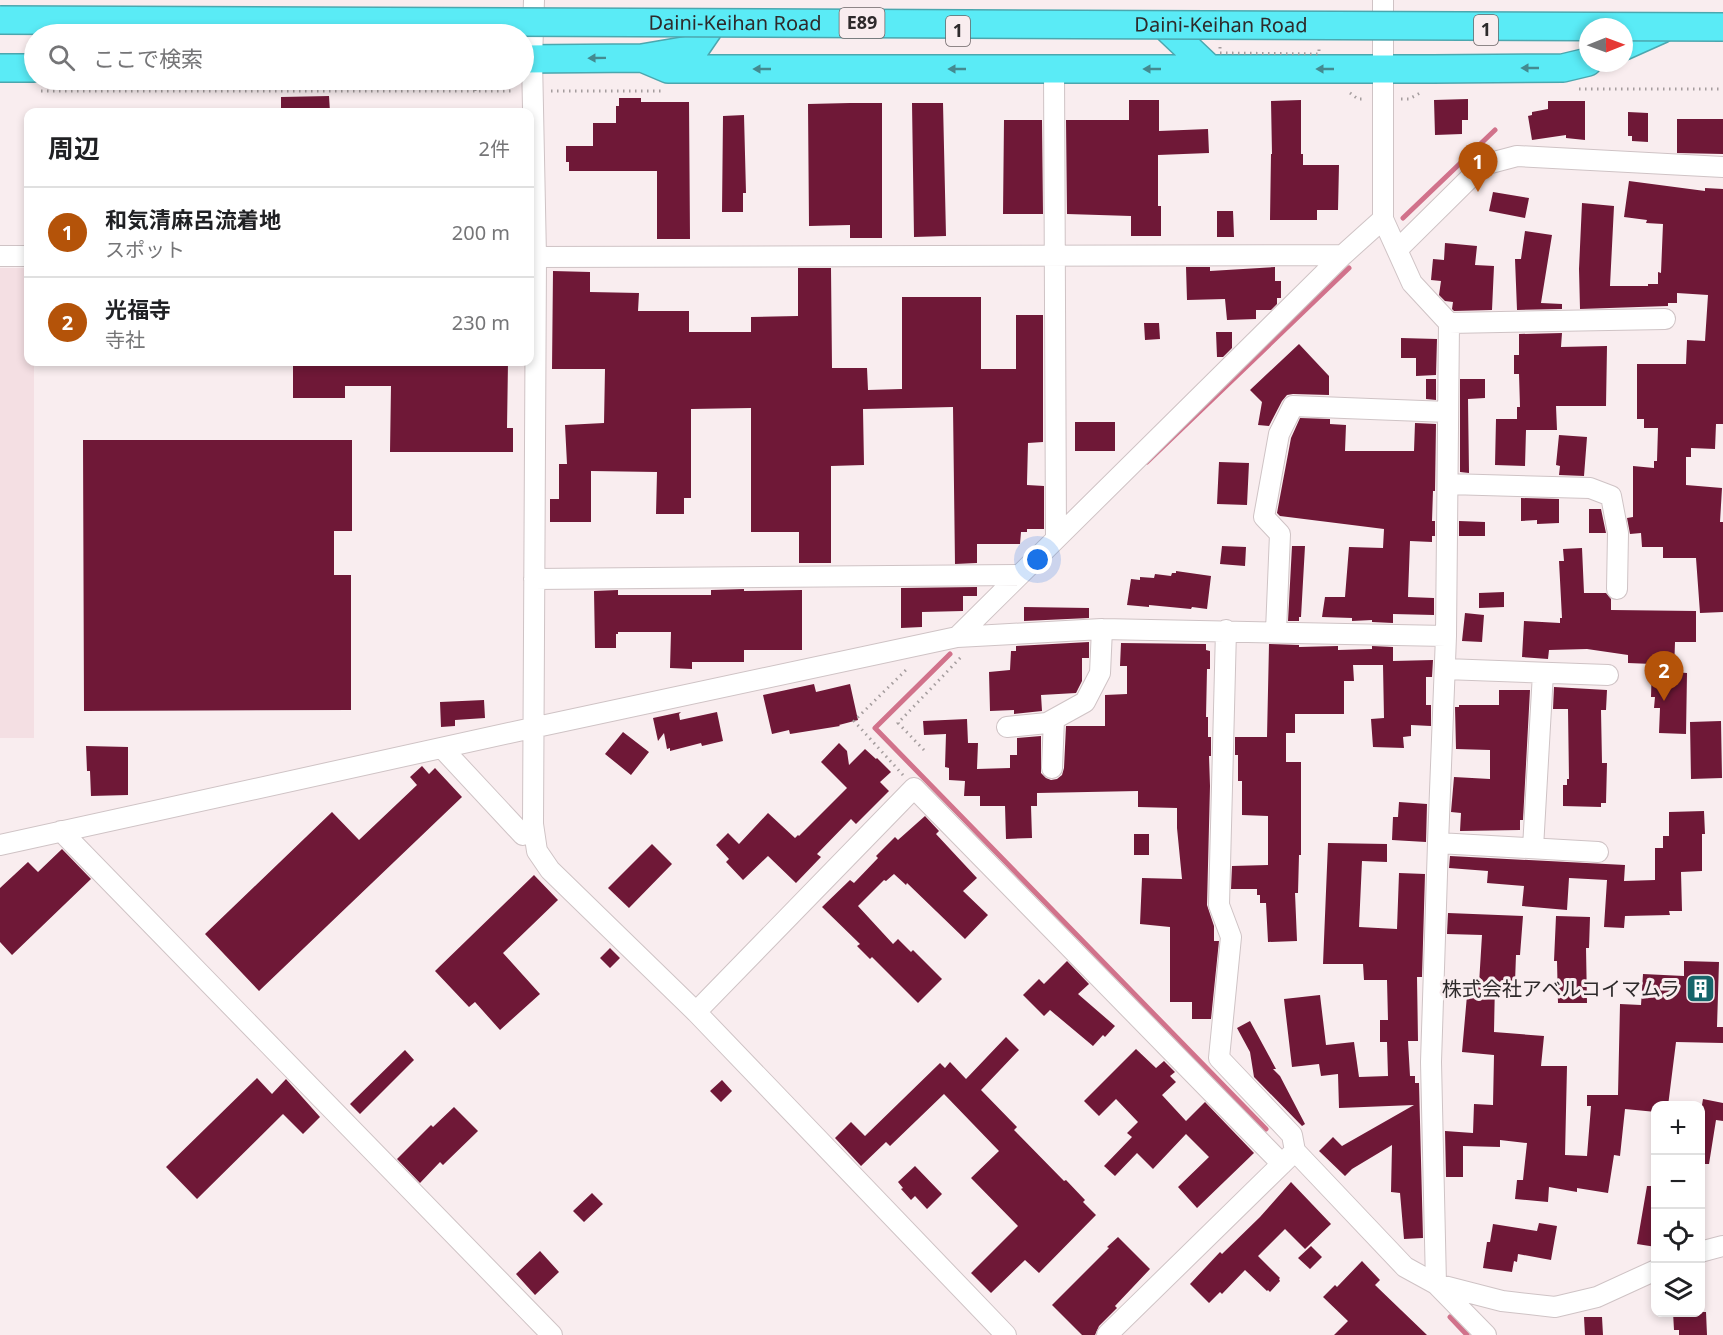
<!DOCTYPE html>
<html lang="ja">
<meta charset="utf-8">
<style>
:root{--surface:#fff;--page:#f2f2f2;--text:#202124;--muted:#757577;--line:#e0e0e0;--accent:#b45309}
body{margin:0;font-family:"Noto Sans","Noto Sans JP",sans-serif;background:var(--page);color:var(--text)}
.controls{position:absolute;right:18px;bottom:18px;display:grid;overflow:hidden;border-radius:12px;box-shadow:0 3px 9px #0003}
.controls button{width:54px;height:54px;display:grid;place-items:center;padding:0;border:0;border-bottom:2px solid var(--line);background:var(--surface);color:var(--text);font:30px sans-serif}
.compass{position:absolute;left:1579px;top:18px;width:54px;height:54px;border-radius:50%;background:var(--surface);box-shadow:0 3px 9px #0003;rotate:89deg}
.you{position:absolute;left:1038px;top:560px;width:21px;height:21px;margin:-15px;border:4px solid #fff;border-radius:50%;background:#1a73e8;box-shadow:0 0 0 9px #1a73e833}
.badge{display:grid;place-items:center;width:39px;height:39px;border-radius:50%;background:var(--accent);color:#fff;font-size:20px;font-weight:700}
.pin{position:absolute;translate:-50% -50px;filter:drop-shadow(0 2px 3px #0008)}
.pin::after{content:'';position:absolute;top:32px;width:21px;height:18px;background:inherit;clip-path:polygon(0 0,100% 0,50% 100%)}
.list{margin:0;padding:0;list-style:none}
h2{display:flex;justify-content:space-between;align-items:center;height:78px;margin:0;padding:0 24px;font-size:26px}
h2 small{font-size:20px;font-weight:400;color:var(--muted)}
.list li{display:grid;grid-template-columns:39px 1fr auto;gap:18px;align-items:center;box-sizing:border-box;height:90px;padding:0 24px;border-top:2px solid var(--line)}
.list b{display:block;font-size:22px;white-space:nowrap}
.list p{margin:0;font-size:20px;white-space:nowrap;color:var(--muted)}
.list em{font-size:20px;font-style:normal;color:var(--muted)}
.icon{flex:none;width:33px;height:33px;fill:none;stroke:currentColor;stroke-width:2;stroke-linecap:round;stroke-linejoin:round}
.map{position:relative;flex:none;width:1723px;height:1335px;overflow:hidden}
.search{position:absolute;background:var(--surface);box-shadow:0 3px 9px #0003;left:24px;top:24px;width:510px;height:66px;display:flex;align-items:center;gap:15px;box-sizing:border-box;padding:0 21px;border-radius:33px;color:var(--muted);font-size:22px}
.panel{position:absolute;background:var(--surface);box-shadow:0 3px 9px #0003;left:24px;top:108px;width:510px;height:258px;border-radius:12px}
.map>svg:first-child{display:block}
.built{fill:#f4dfe3}
.lines{fill:none;stroke-linecap:round;stroke-linejoin:round}
.stream{stroke:#d1728b;stroke-width:5}
.building{fill:#6f1837}
.minor-casing{stroke:#cfc3c5;stroke-width:22}
.highway-casing{stroke:#4ba7af;stroke-width:30}
.path{stroke:#a59d9e;stroke-width:3;stroke-dasharray:1.5 4.5;stroke-linecap:butt}
.minor{stroke:#fff;stroke-width:20}
.highway{stroke:#5aebf6;stroke-width:27}
.highway-bridge-casing{stroke:#4ba7af;stroke-width:30;stroke-linecap:butt}
.path-bridge{stroke:#a59d9e;stroke-width:3;stroke-dasharray:1.5 4.5;stroke-linecap:butt}
.highway-bridge{stroke:#5aebf6;stroke-width:27}
.oneway{fill:#448a90}
.labels{text-anchor:middle;stroke-width:6;stroke-linejoin:round;paint-order:stroke}
.shield{fill:#f9edef;stroke:#6b6466;stroke-width:1.5}
.shield-label{font-size:18px;font-weight:bold;fill:#2e2a2b}
.street-label{font-size:20px;fill:#2e2a2b;stroke:#f9edef}
.poi-label{font-size:20px;fill:#2e2a2b;stroke:#f9edef;text-anchor:end}
</style>
<div class="map">
<svg width="1723" height="1335" viewBox="0 0 1723 1335">
<rect width="100%" height="100%" fill="#f9edef"/>
<!-- built -->
<path class="built" d="M0 268H28V362H34V738H0Z"/>
<g class="lines">
<!-- stream -->
<path class="stream" d="M1403 218 1495 130
M1147 462 1349 268
M950 654 875 728 1266 1129
M1450 1317 1467 1335"/>
</g>
<!-- building -->
<path class="building" d="M329 96 330 112H281V97Z
M619 98H641V102H689L690 239H657V171H569V162H566V146H593V123H616V106H619Z
M1468 99V120H1462V134L1435 135 1434 100Z
M1129 100H1159V131L1208 129 1209 153 1158 155V206H1161V236H1131V216L1067 214 1066 120H1129Z
M1301 100V154H1303V165H1339L1338 210H1317V220H1270L1271 154H1272L1271 101Z
M1548 101H1585V140L1566 138V135L1532 140 1528 116 1532 115V112L1548 109Z
M850 103H882V238H850V225L809 226 808 104Z
M912 103H943L946 236 914 237Z
M1628 112 1648 113V142L1632 141V136H1628Z
M744 115 746 193H743V212H722L723 116Z
M1677 119H1723V154L1677 153Z
M1004 120H1042L1043 214H1003Z
M1629 181 1705 191V188L1723 189V424H1716L1715 449 1691 448V457H1686V485L1722 488 1720 522H1723V612L1700 613 1696 558H1663V547H1642L1641 533 1630 534 1627 518 1633 517V466L1654 468V461H1657L1658 428H1644V419H1637V364H1686L1687 340 1705 341 1708 295 1677 293V303H1668V306L1580 309 1579 269 1582 203 1614 206 1610 286H1648V284H1658V272L1661 273 1663 224 1646 223 1647 220 1624 217Z
M1493 192 1529 198 1525 218 1489 211Z
M1217 211H1233L1234 237H1217Z
M1525 231 1552 235 1541 303 1562 304V309L1517 310 1515 259H1521Z
M1445 243 1477 246 1475 265 1494 266 1492 310 1454 311 1452 309 1453 302 1445 301 1439 295 1441 281 1431 280 1433 259 1444 260Z
M1186 267H1210V271L1275 267V281H1281V298H1277V304L1271 310H1256V319L1227 320 1225 299 1187 300Z
M798 268H831L832 368H867L868 390 902 389V297H981V369H1016V315H1043V442L1028 443 1027 483V485L1044 486V529H1027V532H1021L1020 544H977V563L955 564 953 407 863 409 864 465 831 466V563H799V532H751V408L691 409V498H684V514H656L657 472 591 471V522H550V499H559V464H567L565 425 604 423 605 369H552L553 271 590 272V292L639 293 638 311H689V332H751V317L798 316Z
M1144 323H1159L1160 339 1145 340Z
M1216 332H1232V348L1223 357H1217Z
M1562 333 1561 347 1607 346 1606 406H1556L1557 430H1526L1525 466 1495 465 1496 419H1517V407H1520L1519 374H1514V355H1519V334Z
M1401 338 1437 339 1436 375 1416 376V358H1401Z
M1299 344 1329 376V395L1293 394 1287 395 1282 401 1269 426 1258 425 1262 402 1250 390Z
M320 362H508L507 428H513V452H390L391 386H345V398H293V366H320Z
M1426 379H1436V400L1426 399Z
M1460 379H1485V398L1468 399 1469 473 1460 472Z
M1300 418 1330 419V424L1346 425 1345 451H1414L1415 423 1436 424 1435 491H1433L1432 521H1435V536H1432V542L1410 541 1408 597 1434 598V615L1393 614V623L1372 622V620L1352 621V618L1322 617 1325 597H1345L1349 547 1383 548 1384 529 1280 516 1277 513 1291 438Z
M1075 422H1115V451H1075Z
M1559 435 1587 437 1584 476 1559 475 1560 466 1556 465Z
M83 440H352V531H334V575H351V710L84 711Z
M1219 462 1249 463 1247 505 1217 504Z
M1521 498 1559 499V523L1537 524V520L1521 521Z
M1589 509H1601L1606 533H1589Z
M1459 521 1485 522V536H1459Z
M1222 546 1246 547 1245 566 1220 564Z
M1292 546H1305L1301 617H1299V621H1288Z
M1582 548 1584 593H1606L1611 599V610L1696 611V642H1675L1674 672 1687 673 1686 734 1659 733 1660 708H1654L1655 697H1651L1652 664 1628 663V655L1587 649 1549 650 1548 659 1522 657 1524 621 1560 623V618H1562L1559 561H1564L1563 549Z
M1176 571 1211 576 1207 609 1192 607 1191 609 1149 605V607L1127 605 1131 579 1140 580V577L1154 578 1155 574 1171 576 1172 573H1176Z
M977 587V596H963V611L922 612V627L901 628V588Z
M744 589V591L802 590V650H744V662H692V669L670 668 671 632H618V634H616V648H595L594 591 618 590V595H711V590Z
M1504 592V607L1479 608V593Z
M1024 607 1089 608V618L1024 621Z
M1465 613 1484 615 1482 642 1462 641Z
M1089 642V658H1082V681L1076 693 1041 695 1042 711 1014 714V710L990 711 989 672 1010 670 1011 651H1016V646Z
M1121 643 1206 644V650L1210 651V669H1207L1206 717H1208V737H1211V756H1209L1210 786 1207 905 1214 926V941H1219L1211 1019H1192V1002H1170V927L1140 924 1142 878 1182 879 1177 828V808L1138 807V791L1037 793V806H1031L1032 838 1006 839 1005 806H980V796H964L965 781 949 780V768L945 767 946 734 924 735 923 721 967 719 968 743H978L977 769 1010 768V755H1017V738L1041 736V773L1046 778 1051 780 1057 779 1062 775 1064 768 1066 726H1105V695L1127 694V666H1120Z
M1269 644 1299 645V647L1338 646V650L1372 649V646L1393 647V661L1433 660 1432 677H1426V705H1431V726L1411 725V736L1403 737 1404 748 1373 747 1371 719 1384 718 1383 665H1353L1354 681H1344V714H1295V733H1286V762H1301V855H1299L1298 893H1295L1297 941 1268 942 1266 903H1260V895H1257V889H1231L1232 866 1268 865V816L1242 815V781H1238V755H1235V737H1267Z
M814 684 816 692 850 684 858 720 839 725 840 726 790 734 789 730 772 734 763 695Z
M1554 687 1607 690 1606 710H1601L1602 763H1607L1606 803H1601V807L1563 806V785H1567V779H1569L1568 709H1553Z
M1499 690H1530L1523 820H1520V830L1460 831 1461 813 1451 812 1454 777 1490 779V750L1456 749 1455 707H1459V705H1499Z
M484 700 485 718 455 720V726L441 727 440 702Z
M681 712 679 714 680 720 717 712 723 741 702 746 701 743 670 751V748L667 749 664 733 658 741 653 718Z
M1721 721 1722 778 1691 779 1690 722Z
M623 732 649 752 631 775 605 754Z
M839 743 847 751 849 765 865 749 876 759 877 758 891 772 880 782 889 791 856 824 851 819 817 854 821 857 796 883 768 856 743 880 726 862 729 859 716 845 728 833 739 844 768 813 795 838 798 835 799 836 847 788 821 762Z
M86 746 128 747V795L91 796 90 771H87Z
M422 766 429 774 435 768 462 797 259 991 205 934 332 812 359 840 417 785 410 777Z
M1399 802 1427 804 1426 842 1392 840 1393 817H1398Z
M1704 811 1705 834H1702V871L1681 872 1682 911H1669L1670 915 1625 916 1624 928 1604 927 1607 880 1569 878 1567 910 1522 906 1524 886 1487 883 1488 871 1449 868 1450 856 1625 865 1624 881 1655 880V848H1663V836H1669V812Z
M925 816 939 831 936 834 977 878 963 891 988 915 965 939 907 883 906 885 894 874 886 881 884 880 858 906 893 944 898 939 911 952 913 950 942 979 918 1003 872 957 870 959 857 946 860 944 822 907 850 880 854 883 878 858 876 856 895 837 898 840Z
M1134 834H1149V855H1134Z
M1328 843 1387 844V862L1362 861 1359 927 1397 929 1399 873 1425 874 1422 977H1417L1418 1041H1408L1410 1076H1415V1083H1419L1423 1238 1404 1239 1400 1193 1391 1192 1392 1145 1352 1169 1345 1176 1319 1151 1333 1137 1342 1146 1414 1105 1339 1108 1338 1074 1321 1076 1319 1064 1292 1067 1284 999 1320 995 1326 1045 1354 1042 1359 1077 1388 1076 1387 1042H1380V1020H1388L1387 980H1364L1363 964H1323Z
M652 844 672 864 629 908 608 888Z
M62 849 91 879 12 955 0 942V888L28 862 38 872Z
M534 875 558 900 503 953 540 994 500 1030 475 1002 469 1007 435 971Z
M1448 913 1523 916 1520 955H1516L1515 982H1495L1494 1032 1544 1036 1541 1066H1567L1565 1155 1587 1156 1591 1106H1587V1095H1618L1620 1004 1641 1005 1643 974 1684 976V961L1719 962 1717 1027H1723V1043L1676 1042 1668 1106H1656V1112L1625 1109 1620 1156 1614 1155 1608 1193 1577 1188V1192L1549 1187 1548 1202 1515 1199 1517 1180H1523L1527 1143 1500 1140V1147L1463 1146V1177H1446L1445 1131 1473 1133 1474 1104 1493 1105 1494 1055 1462 1052 1468 984H1479L1482 935 1447 934Z
M1556 916 1590 917 1589 948H1586L1587 1003H1558L1557 961H1554Z
M610 948 620 958 610 968 600 958Z
M1067 961 1089 984 1078 994 1115 1026 1105 1037 1103 1035 1093 1046 1050 1010 1044 1016 1023 995 1039 979 1044 984Z
M1250 1021 1276 1069H1273L1280 1076 1305 1124 1302 1126 1254 1077 1250 1052 1237 1028Z
M1006 1037 1019 1050 981 1090 1017 1127 1014 1130 1064 1181 1066 1180 1085 1200 1083 1202 1096 1215 1039 1273 1025 1260 991 1293 971 1273 1018 1226 971 1178 999 1151 944 1094 890 1146 886 1142 861 1166 835 1138 851 1122 865 1136 940 1063 945 1068 950 1062 966 1079Z
M1136 1049 1156 1068 1164 1061 1175 1072 1170 1076 1176 1082 1162 1095 1186 1121 1205 1102 1254 1153 1197 1208 1178 1187 1209 1157 1186 1134 1153 1169 1137 1153 1115 1176 1104 1166 1132 1137 1127 1133 1138 1122 1116 1099 1099 1116 1084 1101Z
M405 1050 414 1060 360 1114 350 1104Z
M257 1078 272 1094 286 1079 320 1117 303 1134 283 1114 197 1199 166 1167Z
M722 1080 732 1091 721 1102 710 1091Z
M1703 1099 1723 1103V1121L1716 1120 1709 1164H1701V1111Z
M454 1107 478 1131 443 1165 440 1162 420 1183 397 1159 431 1125 433 1127Z
M915 1166 942 1194 927 1209 915 1196 911 1200 901 1189 903 1188 898 1182Z
M1291 1182 1331 1224 1305 1249 1285 1229 1258 1256 1280 1278 1279 1279 1280 1281 1270 1292 1268 1290 1267 1291 1245 1270 1222 1294 1220 1292 1209 1303 1190 1284 1220 1252 1222 1254 1260 1217Z
M1647 1186H1656V1247L1637 1244Z
M592 1193 603 1204 584 1222 573 1211Z
M1539 1223 1557 1226 1551 1260 1518 1254 1517 1262 1514 1261 1512 1272 1483 1268 1487 1242H1490L1493 1224 1537 1231Z
M1118 1237 1150 1269 1115 1306 1117 1308 1099 1326 1095 1335H1082L1052 1305 1109 1248 1107 1247Z
M1311 1246 1322 1257 1310 1269 1298 1258Z
M540 1251 559 1272 535 1295 516 1274Z
M1362 1261 1380 1280 1375 1285 1427 1335H1334L1348 1321 1323 1297 1335 1285 1337 1287Z
M1673 1312H1706L1707 1335H1679V1330H1674Z
M1584 1317H1602L1603 1335H1585Z"/>
<g class="lines">
<defs>
<path id="minor" d="M534 0 532 59 536 257 533 824 537 851 550 870 696 1012 1006 1335
M1383 0V219L1412 283 1449 323 1446 636 1438 843 1431 1062 1436 1284
M1054 69 1056 538
M1397 250 1483 165 1517 156 1723 167
M0 256H28
M530 257 1343 255
M1449 323 1665 319
M1448 484 1590 488 1611 496 1618 533 1617 589
M534 579 1019 575
M1226 630 1219 905 1231 937 1219 1058 1292 1135 1295 1151 1405 1267 1436 1284 1486 1335
M1276 631 1280 534 1264 517 1279 434 1293 406 1448 412
M957 637 1343 255 1383 219
M1445 669 1608 675
M1007 727 1047 723 1085 702 1100 673 1102 629
M442 748 523 835
M1052 768 1054 719
M61 831 552 1335
M1438 843 1598 852
M0 845 532 728 957 637 1102 629 1446 636
M1533 848 1543 673
M696 1012 914 788 1282 1164
M1700 1252 1723 1246
M1436 1284 1502 1301 1555 1307 1597 1297 1656 1270
M1107 1335 1291 1155"/>
<path id="highway" d="M1170 31 1210 69
M1624 46 1662 29
M642 58 668 69H1433L1563 68 1588 62
M524 59 642 58 695 49 708 30
M0 68H34"/>
</defs>
<!-- minor casing -->
<use href="#minor" class="minor-casing"/>
<!-- highway casing -->
<use href="#highway" class="highway-casing"/>
<!-- path -->
<path class="path" d="M1579 89H1723
M41 91H514
M475 91V80
M551 91H661
M1350 93 1358 99H1365
M1401 99H1409L1420 93
M924 750 898 723 962 656
M903 775 854 721 909 667"/>
<!-- minor -->
<use href="#minor" class="minor"/>
<!-- highway -->
<use href="#highway" class="highway"/>
<defs>
<g id="highway-bridge">
<path id="s1" d="M0 20 1723 27"/>
</g>
</defs>
<!-- highway-bridge casing -->
<use href="#highway-bridge" class="highway-bridge-casing"/>
<!-- path-bridge -->
<path class="path-bridge" d="M1220 47V53L1319 54V49"/>
<!-- highway-bridge -->
<use href="#highway-bridge" class="highway-bridge"/>
</g>
<!-- one-way arrows -->
<defs><path id="oneway-solid" d="M-6-.8H1V-3.2L6.5 0L1 3.2V.8H-6Z" transform="scale(1.5)"/></defs>
<g class="oneway">
<use href="#oneway-solid" transform="translate(597 58) rotate(179)"/>
<use href="#oneway-solid" transform="translate(1530 68) rotate(180)"/>
<use href="#oneway-solid" transform="translate(762 69) rotate(-180)"/>
<use href="#oneway-solid" transform="translate(957 69) rotate(-180)"/>
<use href="#oneway-solid" transform="translate(1152 69) rotate(-180)"/>
<use href="#oneway-solid" transform="translate(1325 69) rotate(180)"/>
</g>
<!-- icons -->
<defs>
<symbol id="building-square" viewBox="-11 -11 22 22"><rect x="-9" y="-9" width="18" height="18" rx="4" fill="#16656a" stroke="#f9edef"/><path d="M-4-6H4V6H1V3H-1V6H-4ZM-2.5-4.3h1.7v1.8h-1.7ZM.8-4.3h1.7v1.8H.8ZM-2.5-1h1.7V.8h-1.7ZM.8-1h1.7V.8H.8Z" fill="#fff"/></symbol>
</defs>
<g fill-rule="evenodd">
<use href="#building-square" x="1684" y="972" width="33" height="33"/>
</g>
<g class="labels">
<!-- shield labels -->
<g class="shield">
<rect x="839.5" y="8" width="45" height="30" rx="4.5"/>
<rect x="1474" y="15" width="24" height="30" rx="4.5"/>
<rect x="946" y="16" width="24" height="30" rx="4.5"/>
</g>
<g class="shield-label">
<text x="862" y="29">E89</text>
<text x="1486" y="36">1</text>
<text x="958" y="37">1</text>
</g>
<!-- street labels -->
<g class="street-label">
<text dy="7" stroke="none"><textPath href="#s1" startOffset="735">Daini-Keihan Road</textPath></text>
<text dy="7" stroke="none"><textPath href="#s1" startOffset="1221">Daini-Keihan Road</textPath></text>
</g>
<!-- poi labels -->
<g class="poi-label">
<text x="1680" y="996">株式会社アベルコイマムラ</text>
</g>
</g>
</svg>
<div class="controls">
<button>+</button>
<button>−</button>
<button><svg class="icon" aria-label="locate" viewBox="0 0 24 24"><circle cx="12" cy="12" r="6"/><path d="M12 2v4M12 18v4M2 12h4M18 12h4"/></svg></button>
<button><svg class="icon" aria-label="layers" viewBox="0 0 24 24"><path d="M12 4l9 5-9 5-9-5zM3 14l9 5 9-5"/></svg></button>
</div>
<svg class="compass" viewBox="-18 -18 36 36"><path d="M0-13l5 13h-10z" fill="#e53935"/><path d="M0 13l5-13h-10z" fill="#757577"/></svg>
<div class="you"></div>
<div class="pin badge" style="left:1478px;top:192px">1</div>
<div class="pin badge" style="left:1664px;top:701px">2</div>
<div class="search"><svg class="icon" aria-label="search" viewBox="0 0 24 24"><circle cx="10" cy="10" r="6"/><path d="M15 15l6 6"/></svg>ここで検索</div>
<section class="panel">
<h2>周辺<small>2件</small></h2>
<ul class="list">
<li><span class="badge">1</span><div><b>和気清麻呂流着地</b><p>スポット</p></div><em>200 m</em></li>
<li><span class="badge">2</span><div><b>光福寺</b><p>寺社</p></div><em>230 m</em></li>
</ul>
</section>
</div>
